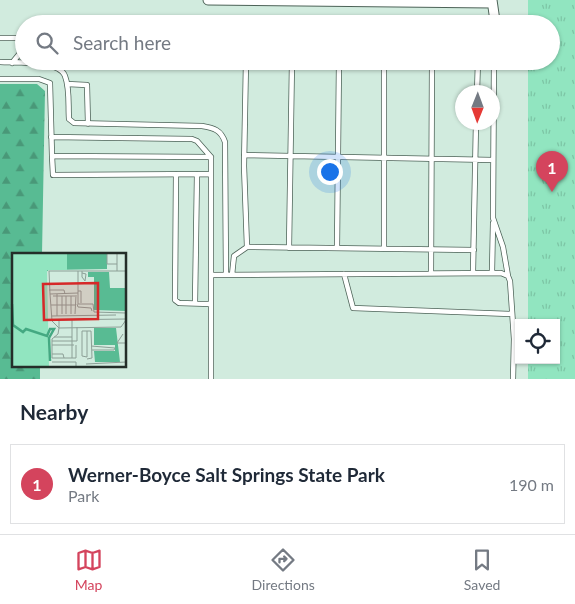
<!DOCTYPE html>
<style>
:root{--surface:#fff;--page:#f2f2f3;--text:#1f2937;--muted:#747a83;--line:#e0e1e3;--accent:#d4445d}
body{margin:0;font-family:Lato,sans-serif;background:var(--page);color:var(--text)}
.controls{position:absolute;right:15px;bottom:15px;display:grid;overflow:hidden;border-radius:0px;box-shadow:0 1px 4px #0004}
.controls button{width:45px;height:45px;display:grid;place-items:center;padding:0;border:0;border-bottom:1px solid var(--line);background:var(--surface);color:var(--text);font:25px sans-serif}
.compass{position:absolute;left:455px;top:85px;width:45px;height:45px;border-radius:50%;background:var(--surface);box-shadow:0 1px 4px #0004;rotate:181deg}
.you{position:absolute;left:329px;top:171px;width:18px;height:18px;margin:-12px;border:4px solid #fff;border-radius:50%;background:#1a73e8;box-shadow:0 0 0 8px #1a73e833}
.badge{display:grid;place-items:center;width:32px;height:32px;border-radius:50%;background:var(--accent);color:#fff;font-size:16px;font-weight:700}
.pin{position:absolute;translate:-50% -41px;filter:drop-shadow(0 1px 2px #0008)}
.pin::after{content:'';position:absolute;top:26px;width:18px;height:15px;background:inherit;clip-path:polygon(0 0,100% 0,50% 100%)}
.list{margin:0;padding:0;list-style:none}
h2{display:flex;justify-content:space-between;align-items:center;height:65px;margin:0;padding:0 20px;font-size:21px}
h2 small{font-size:16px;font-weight:400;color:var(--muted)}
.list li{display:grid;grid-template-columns:32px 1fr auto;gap:15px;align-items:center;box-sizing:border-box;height:80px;margin:0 10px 10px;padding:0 10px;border:1px solid var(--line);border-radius:0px}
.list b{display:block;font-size:19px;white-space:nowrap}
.list p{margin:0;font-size:16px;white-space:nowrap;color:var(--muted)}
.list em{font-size:16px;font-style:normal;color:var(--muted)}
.icon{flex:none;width:28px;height:28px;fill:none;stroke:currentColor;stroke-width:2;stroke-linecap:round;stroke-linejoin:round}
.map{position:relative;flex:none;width:575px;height:379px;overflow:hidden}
.search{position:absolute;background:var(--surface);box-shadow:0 1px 4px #0004;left:15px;right:15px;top:15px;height:55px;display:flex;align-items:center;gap:12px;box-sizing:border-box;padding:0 18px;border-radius:28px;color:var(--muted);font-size:19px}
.sheet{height:155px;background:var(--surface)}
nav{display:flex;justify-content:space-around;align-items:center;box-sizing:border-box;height:70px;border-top:1px solid var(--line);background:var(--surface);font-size:14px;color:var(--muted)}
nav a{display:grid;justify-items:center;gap:2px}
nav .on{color:var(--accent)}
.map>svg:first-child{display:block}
.forest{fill:url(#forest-firs)}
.park{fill:url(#park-tufts)}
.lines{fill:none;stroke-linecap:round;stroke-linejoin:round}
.lane-casing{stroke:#4c6257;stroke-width:6}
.street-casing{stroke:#4c6257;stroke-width:11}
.lane{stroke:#fff;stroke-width:4.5}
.street{stroke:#fff;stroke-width:9}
.inset-river{fill:none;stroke:#44a982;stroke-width:2.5}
.inset-road{fill:none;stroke:#8c9f96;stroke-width:1}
.view{fill:#d62828;fill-opacity:0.15;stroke:#d62828;stroke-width:2.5}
.inset-edge{fill:none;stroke:#242e29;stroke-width:2.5}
</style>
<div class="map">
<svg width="575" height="379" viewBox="0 0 575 379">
<defs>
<pattern id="forest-firs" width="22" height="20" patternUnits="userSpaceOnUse" patternTransform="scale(1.25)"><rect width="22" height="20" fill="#58bb93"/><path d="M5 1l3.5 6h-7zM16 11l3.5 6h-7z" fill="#499878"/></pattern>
<pattern id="park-tufts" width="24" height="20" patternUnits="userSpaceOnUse" patternTransform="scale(1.25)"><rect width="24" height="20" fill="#91e5c0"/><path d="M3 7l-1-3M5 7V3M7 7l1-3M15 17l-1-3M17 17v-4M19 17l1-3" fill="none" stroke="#7dc5a5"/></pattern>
</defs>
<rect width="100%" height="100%" fill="#d1ebde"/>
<!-- forest -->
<path class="forest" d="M0 84H37L45 91 42 254H14V365H40V379H0Z"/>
<!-- park -->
<path class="park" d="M528 0H575V379H528V360H556V323H528V61H551V24H528Z"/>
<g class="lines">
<defs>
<path id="lane" d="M0 38H24
M246 61 244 166 247 247
M494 61 493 218 503 247 508 276
M0 62C16 63 59 60 65 76 70 89 68 106 69 119L74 123 202 126C214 128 221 130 225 142L226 275
M12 63 21 52H24
M0 79H39L50 83 52 156 211 157V379
M67 84 87 85 88 124
M477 92 478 61
M51 137 192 139 197 141 211 157
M244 155 493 160
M52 156 53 175 211 174
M176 174 175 300 179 303 211 304
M289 248 292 61
M337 248 339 61
M384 248V61
M473 272 476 122
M492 272 493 223
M431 273 432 61
M344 274 353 308 512 314
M211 275 501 273 508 276 510 281 514 339 513 379
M232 275 234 256 247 247 474 250
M195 303 197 174"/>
<path id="street" d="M208 0 492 3
M492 0 495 21"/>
</defs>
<!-- lane casing -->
<use href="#lane" class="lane-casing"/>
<!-- street casing -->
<use href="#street" class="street-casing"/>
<!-- lane -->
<use href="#lane" class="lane"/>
<!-- street -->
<use href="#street" class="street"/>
</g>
<!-- overview -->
<g transform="translate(12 253)">
<rect width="114" height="114" fill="#d1ebde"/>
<path d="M52 0H95V16L37 17 15 31ZM76 19H97L98 35H114V58L82 57V24H76ZM82 75H104L108 109H83L82 98H103V92H82Z" fill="#58bb93"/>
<path d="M0 0H55V17H35L37 113H0Z" fill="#91e5c0"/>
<path class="inset-river" d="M0 51 1 72 11 79 14 76 35 83 38 76H42L37 85 38 108"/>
<path class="inset-road" d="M95 0V11H105M105 0V18M66 18V51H81L82 59 114 60M70 18V24L73 28 74 21 70 20M37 37H52L53 41M66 38H69V50M66 40 38 41 37 18H114M38 41 40 68 47 75 46 81 40 86V105H64V92M45 41V63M41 43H63M50 43V61M54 43V61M59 43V61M65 51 66 54 79 55 80 58M39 52H63M63 61 64 42M39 63 104 62M47 66V75L109 74 114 67M60 66V105M40 67 114 66M75 78V104M111 81 105 90H114M42 84H60M40 88H65V74M40 92H62M79 93 103 95 102 97H80M40 101H51L52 105M75 104 70 103V78H79L80 105 75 106M40 109H64V113M74 111 114 109"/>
<path class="view" d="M86 30V66L32 67 31 31Z"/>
<rect width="114" height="114" class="inset-edge"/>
</g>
</svg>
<div class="controls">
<button><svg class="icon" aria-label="locate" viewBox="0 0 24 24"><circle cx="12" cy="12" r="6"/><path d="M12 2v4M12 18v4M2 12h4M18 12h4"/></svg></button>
</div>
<svg class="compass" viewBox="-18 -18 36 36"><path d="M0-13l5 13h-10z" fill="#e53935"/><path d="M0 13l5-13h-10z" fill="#747a83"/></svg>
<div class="you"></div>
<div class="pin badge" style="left:552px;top:192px">1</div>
<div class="search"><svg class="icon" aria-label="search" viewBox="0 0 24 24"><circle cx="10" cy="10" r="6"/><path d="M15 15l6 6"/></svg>Search here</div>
</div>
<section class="sheet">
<h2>Nearby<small></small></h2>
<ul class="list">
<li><span class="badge">1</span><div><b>Werner-Boyce Salt Springs State Park</b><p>Park</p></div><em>190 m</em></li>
</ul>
</section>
<nav>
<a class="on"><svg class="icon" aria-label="map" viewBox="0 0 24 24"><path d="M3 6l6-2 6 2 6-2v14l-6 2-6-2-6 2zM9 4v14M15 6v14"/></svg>Map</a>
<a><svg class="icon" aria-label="directions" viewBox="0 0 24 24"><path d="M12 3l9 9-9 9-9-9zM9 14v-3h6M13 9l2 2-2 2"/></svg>Directions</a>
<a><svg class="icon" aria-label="saved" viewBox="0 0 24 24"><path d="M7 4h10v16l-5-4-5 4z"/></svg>Saved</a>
</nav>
